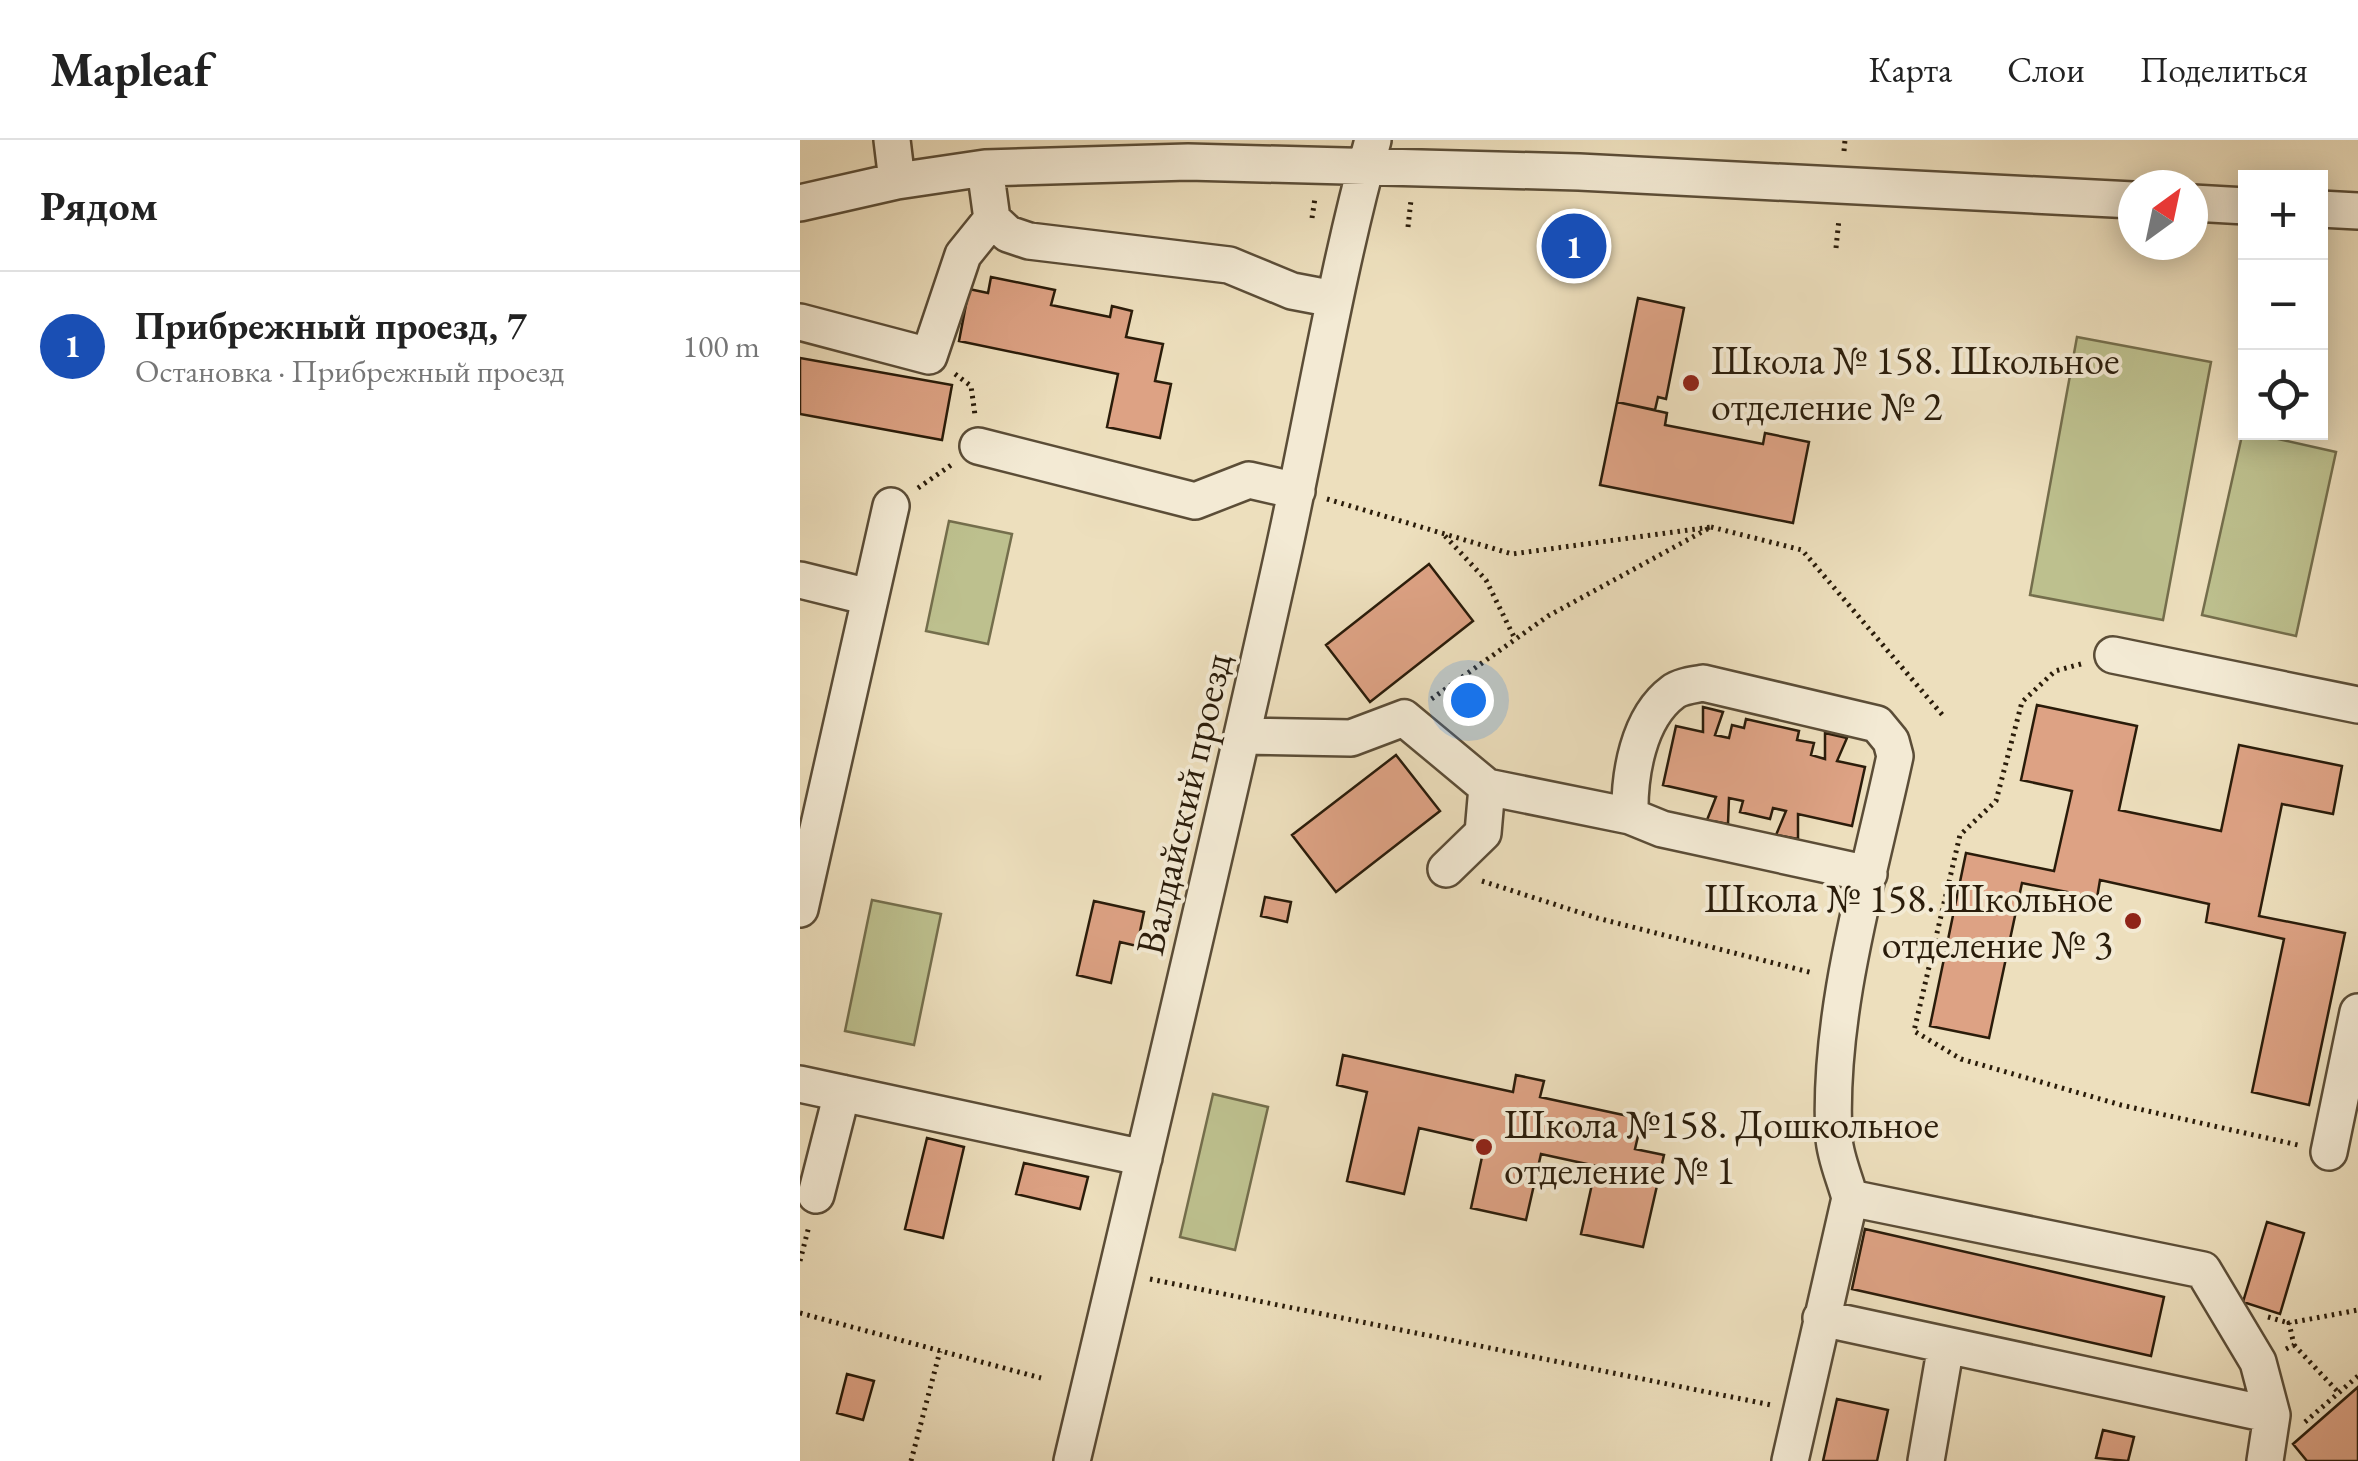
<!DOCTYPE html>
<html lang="ru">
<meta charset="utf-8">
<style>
:root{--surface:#fff;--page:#f2f2f2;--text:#222;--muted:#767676;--line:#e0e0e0;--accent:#111827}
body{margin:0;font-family:"EB Garamond",serif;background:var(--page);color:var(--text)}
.controls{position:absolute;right:30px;top:30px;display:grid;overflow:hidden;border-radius:0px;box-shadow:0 5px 25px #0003}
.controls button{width:90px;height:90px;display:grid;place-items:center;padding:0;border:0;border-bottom:2px solid var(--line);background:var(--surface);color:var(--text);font:50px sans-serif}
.compass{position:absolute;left:1318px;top:30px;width:90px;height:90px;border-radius:50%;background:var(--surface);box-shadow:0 5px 25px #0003;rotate:33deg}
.you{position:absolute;left:668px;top:560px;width:35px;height:35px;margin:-25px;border:8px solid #fff;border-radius:50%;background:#1a73e8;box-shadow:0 0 0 15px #1a73e833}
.badge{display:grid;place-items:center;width:65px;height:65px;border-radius:50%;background:var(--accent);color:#fff;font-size:32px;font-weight:700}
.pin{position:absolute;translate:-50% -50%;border:5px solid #fff;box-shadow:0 2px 10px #0006}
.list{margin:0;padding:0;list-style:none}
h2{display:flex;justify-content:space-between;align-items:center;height:130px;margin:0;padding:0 40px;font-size:42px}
h2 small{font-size:32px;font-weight:400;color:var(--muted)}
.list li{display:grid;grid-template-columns:65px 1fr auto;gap:30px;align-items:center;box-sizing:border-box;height:150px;padding:0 40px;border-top:2px solid var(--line)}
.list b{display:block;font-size:38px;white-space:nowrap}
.list p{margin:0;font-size:32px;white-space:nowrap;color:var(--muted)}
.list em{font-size:32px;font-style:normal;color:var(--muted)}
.icon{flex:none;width:55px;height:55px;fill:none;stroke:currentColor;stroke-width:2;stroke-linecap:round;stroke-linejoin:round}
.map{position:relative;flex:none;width:1558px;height:1321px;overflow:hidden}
header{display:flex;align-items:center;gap:60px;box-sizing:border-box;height:140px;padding:0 50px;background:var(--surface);border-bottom:2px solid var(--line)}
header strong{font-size:48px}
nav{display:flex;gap:55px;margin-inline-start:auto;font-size:35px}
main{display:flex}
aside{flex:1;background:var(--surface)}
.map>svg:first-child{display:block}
.green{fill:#bdc08e;stroke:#746e4c;stroke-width:2.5}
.building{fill:#dda284;stroke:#2a1c0a;stroke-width:2.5}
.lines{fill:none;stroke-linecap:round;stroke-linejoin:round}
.minor-casing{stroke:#5b4d37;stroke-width:40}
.path{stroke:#2a1c0a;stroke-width:5;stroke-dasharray:2.5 5;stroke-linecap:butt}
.minor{stroke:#f3ead4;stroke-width:35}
.poi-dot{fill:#8f2418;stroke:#f3ead4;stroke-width:4}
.labels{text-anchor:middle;stroke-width:8;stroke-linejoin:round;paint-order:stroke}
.poi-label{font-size:40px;fill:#2a1c0a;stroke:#f3ead4;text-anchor:start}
.street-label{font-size:40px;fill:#2a1c0a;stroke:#f3ead4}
</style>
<header>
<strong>Mapleaf</strong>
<nav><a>Карта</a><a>Слои</a><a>Поделиться</a></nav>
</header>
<main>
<aside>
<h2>Рядом<small></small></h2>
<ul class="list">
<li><span class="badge" style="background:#1a4fb4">1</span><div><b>Прибрежный проезд, 7</b><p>Остановка · Прибрежный проезд</p></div><em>100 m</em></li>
</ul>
</aside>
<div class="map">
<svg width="1558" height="1321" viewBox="0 0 1558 1321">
<rect width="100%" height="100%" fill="#eddfbd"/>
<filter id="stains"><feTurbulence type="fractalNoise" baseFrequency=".002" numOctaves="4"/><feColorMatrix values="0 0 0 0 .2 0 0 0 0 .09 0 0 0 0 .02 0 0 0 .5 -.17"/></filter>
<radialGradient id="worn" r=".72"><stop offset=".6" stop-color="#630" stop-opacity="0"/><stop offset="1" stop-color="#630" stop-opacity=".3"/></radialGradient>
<!-- green -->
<path class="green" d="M1277 197 1411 222 1363 480 1230 455Z
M1443 291 1536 312 1496 496 1402 475Z
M149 381 212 394 188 504 126 491Z
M72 760 141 774 114 905 45 891Z
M413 954 468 967 435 1110 380 1097Z"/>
<!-- building -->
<path class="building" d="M191 137 255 150 251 165 310 177 312 166 332 171 326 197 363 204 355 241 371 244 360 298 307 287 318 234 159 201 169 149 188 153Z
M838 158 884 168 866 259 858 257 855 270 817 262Z
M0 218 152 245 142 300 0 274Z
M817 262 867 273 865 285 963 304 965 293 1009 302 993 383 800 345Z
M629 424 673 481 570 562 526 505Z
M1237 565 1337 586 1319 670 1421 691 1439 605 1542 626 1533 674 1482 664 1459 776 1545 793 1509 965 1452 952 1484 799 1406 782 1409 764 1300 740 1297 758 1222 743 1189 898 1130 886 1166 713 1254 731 1272 651 1221 640Z
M903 567 923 572 915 595 929 598 932 585 944 588 946 579 999 591 997 600 1014 603 1011 615 1025 619V593L1047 598 1037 621 1065 627 1052 686 998 674V699L976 695 986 671 973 668 970 679 940 672 943 661 929 658 928 684 907 680 916 657 863 645 876 586 903 592Z
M596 615 640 671 536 752 492 695Z
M465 757 491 762 487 782 461 776Z
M294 761 344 772 337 806 320 802 311 843 277 835Z
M543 915 713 952 716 935 744 941 740 957 842 979 835 1009 864 1015 843 1107 781 1094 796 1026 741 1014 726 1080 671 1068 685 1003 619 988 604 1054 547 1041 567 952 537 945Z
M127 998 164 1007 143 1098 105 1089Z
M224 1023 288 1037 280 1069 216 1054Z
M1467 1082 1504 1093 1480 1174 1443 1162Z
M1065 1089 1364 1157 1351 1216 1052 1149Z
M47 1234 74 1241 63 1280 37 1273Z
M1558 1247V1321H1507L1493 1304Z
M1037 1259 1088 1270 1077 1321H1023Z
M1303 1290 1334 1297 1328 1321 1296 1318Z"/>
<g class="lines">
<defs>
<path id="minor" d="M92 0 97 41
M0 63 97 41 185 28 388 22 779 32 1333 60
M1393 63 1446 66
M1520 69 1558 71
M192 79 208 94 229 101 429 125 492 151 534 159
M0 182 129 216 163 115 192 79 185 28
M178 306 395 361 449 340 497 351
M0 440 69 457
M1313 515 1558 565
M442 596 551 598 604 578 687 647 683 693 646 729
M687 647 830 676
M0 769 91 366
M0 944 344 1018
M1529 1012 1558 872
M16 1055 42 953
M1050 1058C1045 1039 1035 1017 1034 998 1027 874 1069 737 1095 616L1091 601 1077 584 903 543C894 545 881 546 873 552 838 578 829 635 830 676L862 689 1069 734
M1021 1178 1472 1275
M272 1321C342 1026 412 732 478 436 511 291 533 144 573 0
M990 1321 1050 1058 1403 1130 1458 1222 1472 1275 1465 1321
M1126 1321 1146 1205"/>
</defs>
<!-- minor casing -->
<use href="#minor" class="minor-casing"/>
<!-- path -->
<path class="path" d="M1044 11 1045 0
M512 78 515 58
M608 87 611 60
M1036 108 1039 79
M155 234 171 246 175 275
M118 348 154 323
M527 359 712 414 911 387 748 476 630 560
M911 387 1002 410 1145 578
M645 396 686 440 715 499
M1281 524 1255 531 1222 562 1196 661 1160 695 1114 891 1161 919 1321 965 1498 1005
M682 741 797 778 1013 833
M0 1121 9 1086
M350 1139 971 1265
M0 1173 241 1238
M1468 1177 1489 1183
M1494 1205 1539 1253
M1486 1209 1494 1205 1489 1183 1558 1170
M1505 1282 1558 1236
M111 1321 140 1211"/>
<!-- minor -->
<use href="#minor" class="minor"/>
</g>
<!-- markers -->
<g class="poi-dot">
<circle cx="891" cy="243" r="10"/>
<circle cx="1333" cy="781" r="10"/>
<circle cx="684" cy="1007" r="10"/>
</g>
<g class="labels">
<!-- poi labels -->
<g class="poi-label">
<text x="911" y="234">Школа № 158. Школьное<tspan x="911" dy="46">отделение № 2</tspan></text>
<text x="1313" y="772" text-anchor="end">Школа № 158. Школьное<tspan x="1313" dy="46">отделение № 3</tspan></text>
<text x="704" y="998">Школа №158. Дошкольное<tspan x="704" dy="46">отделение № 1</tspan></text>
</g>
<!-- street labels -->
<g class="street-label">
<text transform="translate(383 664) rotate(-77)" y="14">Валдайский проезд</text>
</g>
</g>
<rect width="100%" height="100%" filter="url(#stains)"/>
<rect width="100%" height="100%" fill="url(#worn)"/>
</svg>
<div class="controls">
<button>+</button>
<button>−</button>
<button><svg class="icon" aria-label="locate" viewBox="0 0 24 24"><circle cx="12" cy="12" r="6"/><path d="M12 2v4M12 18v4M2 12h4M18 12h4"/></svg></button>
</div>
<svg class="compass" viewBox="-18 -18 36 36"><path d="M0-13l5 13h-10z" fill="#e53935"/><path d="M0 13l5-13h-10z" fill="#767676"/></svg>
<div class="you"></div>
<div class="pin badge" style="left:774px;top:106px;background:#1a4fb4">1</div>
</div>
</main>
